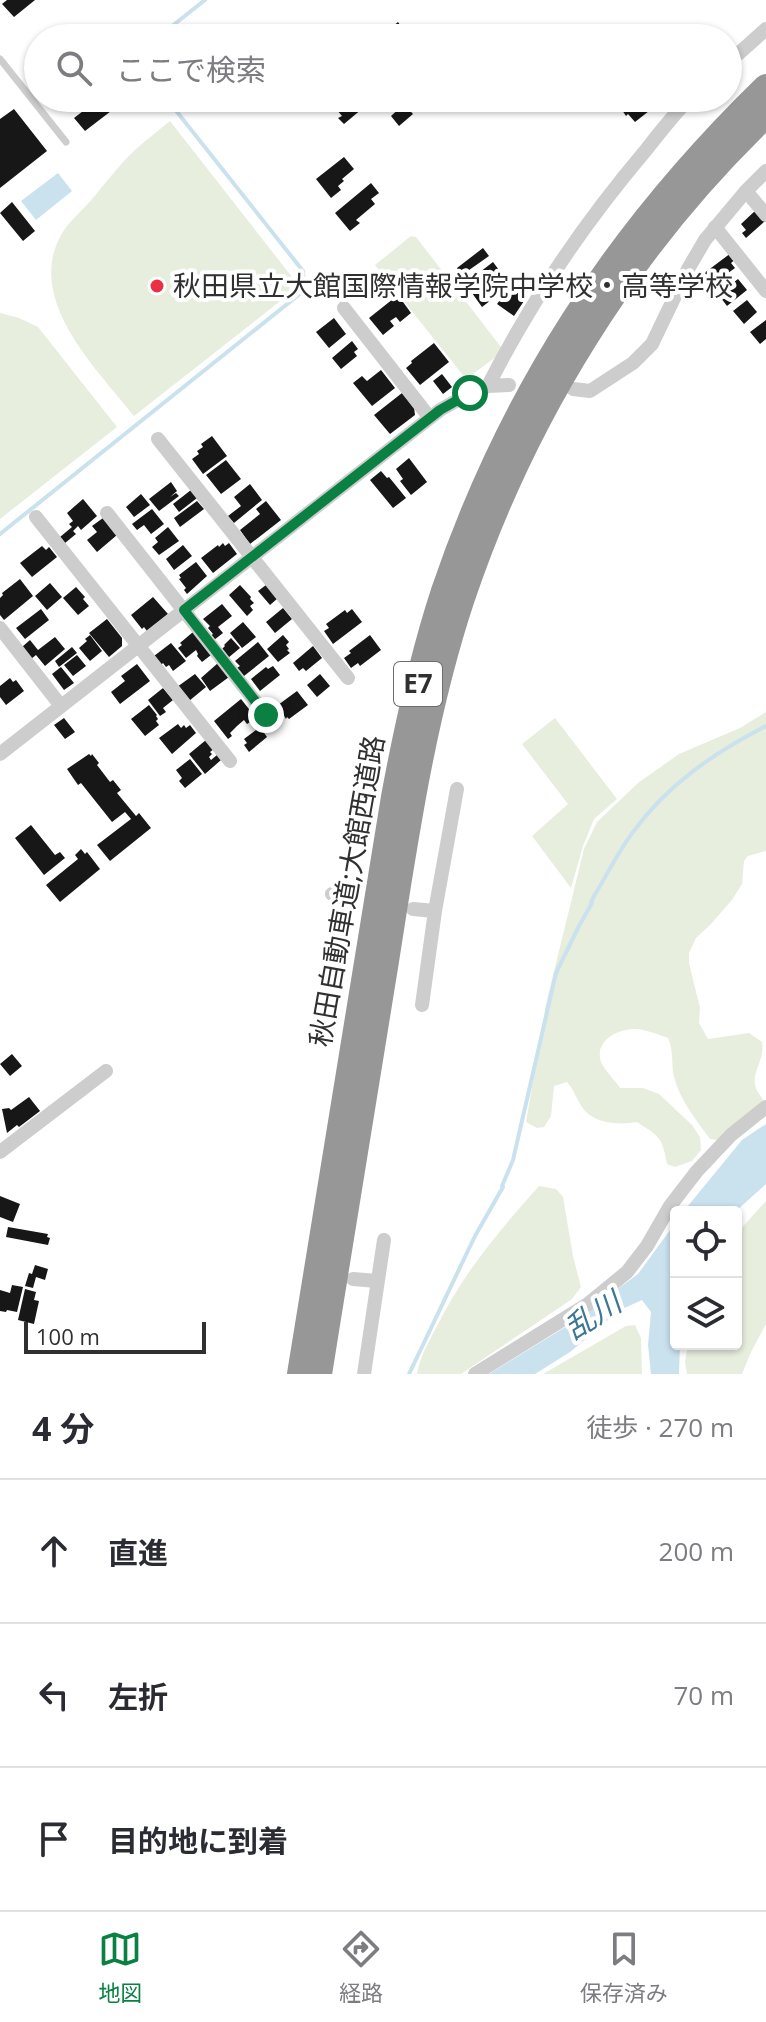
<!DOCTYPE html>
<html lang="ja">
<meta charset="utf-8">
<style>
:root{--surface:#fff;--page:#f2f2f3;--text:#2b2b33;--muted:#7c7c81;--line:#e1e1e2;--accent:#0b8043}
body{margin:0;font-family:"Open Sans","Noto Sans JP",sans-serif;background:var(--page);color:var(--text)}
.controls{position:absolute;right:24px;bottom:24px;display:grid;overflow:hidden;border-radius:8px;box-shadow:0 2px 6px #0004}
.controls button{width:72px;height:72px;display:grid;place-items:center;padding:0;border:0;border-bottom:2px solid var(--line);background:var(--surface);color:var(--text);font:40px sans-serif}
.scale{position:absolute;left:24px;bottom:20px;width:182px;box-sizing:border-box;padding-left:8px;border:4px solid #303030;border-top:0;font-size:22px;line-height:28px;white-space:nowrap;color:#303030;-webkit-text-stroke:6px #fff;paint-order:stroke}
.stop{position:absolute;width:24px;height:24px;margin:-18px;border:6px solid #0b8043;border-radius:50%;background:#fff}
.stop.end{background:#0b8043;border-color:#fff;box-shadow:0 2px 8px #0008}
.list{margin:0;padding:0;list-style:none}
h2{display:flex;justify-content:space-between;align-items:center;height:104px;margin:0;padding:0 32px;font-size:34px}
h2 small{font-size:26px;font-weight:400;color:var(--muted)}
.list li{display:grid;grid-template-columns:52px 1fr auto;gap:24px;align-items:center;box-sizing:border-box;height:144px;padding:0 32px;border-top:2px solid var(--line)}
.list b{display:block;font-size:30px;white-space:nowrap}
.list em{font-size:26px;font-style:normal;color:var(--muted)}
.icon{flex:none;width:44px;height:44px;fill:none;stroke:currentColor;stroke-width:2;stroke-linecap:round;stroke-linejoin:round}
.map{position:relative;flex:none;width:766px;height:1374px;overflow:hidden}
.search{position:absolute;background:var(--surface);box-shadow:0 2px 6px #0004;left:24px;right:24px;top:24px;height:88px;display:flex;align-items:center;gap:20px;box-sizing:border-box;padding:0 28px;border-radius:44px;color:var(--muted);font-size:30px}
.sheet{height:536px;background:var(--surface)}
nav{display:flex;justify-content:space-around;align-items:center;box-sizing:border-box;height:112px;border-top:2px solid var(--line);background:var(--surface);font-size:22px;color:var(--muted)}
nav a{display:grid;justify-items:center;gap:4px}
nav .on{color:var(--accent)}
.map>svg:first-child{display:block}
.green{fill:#e7eede}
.water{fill:#cae1ee}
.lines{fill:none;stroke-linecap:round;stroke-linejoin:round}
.stream{stroke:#cae1ee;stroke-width:4}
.building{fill:#171717}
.service{stroke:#cdcdcd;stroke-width:7}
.minor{stroke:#cdcdcd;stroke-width:14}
.motorway{stroke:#979797;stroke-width:26}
.route{stroke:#0b8043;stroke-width:10}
.poi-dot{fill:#eb2f45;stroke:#fff;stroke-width:3}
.labels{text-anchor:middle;stroke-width:8;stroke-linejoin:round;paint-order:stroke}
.shield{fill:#fff;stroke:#6e6e6e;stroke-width:2}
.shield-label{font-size:26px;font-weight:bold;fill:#303030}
.poi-label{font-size:28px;fill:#303030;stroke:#fff;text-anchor:start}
.street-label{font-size:28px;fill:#303030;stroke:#fff}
.water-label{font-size:30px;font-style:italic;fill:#3b7796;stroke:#fff}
</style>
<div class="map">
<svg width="766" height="1374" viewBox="0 0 766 1374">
<rect width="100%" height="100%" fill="#fff"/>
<!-- green -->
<path class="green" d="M170 121 292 277 288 295 134 416C97 369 25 300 61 235 68 222 83 210 93 198 103 186 113 173 124 161 138 146 154 134 170 121Z
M411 236 416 237 501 347 500 354 466 379 375 265Z
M0 313 19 318 38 327 117 427 0 519Z
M766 712V851L748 856 744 861 742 884 732 900 710 925 696 938 689 953V963L700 1008 699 1023 708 1039 749 1033 762 1042C766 1065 743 1077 763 1099L761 1105 717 1140 710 1139C696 1120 680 1100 674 1077 671 1064 674 1051 668 1038 659 1035 647 1030 637 1029 619 1028 594 1040 601 1062 605 1071 615 1080 620 1088H643L659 1094 692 1125 700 1137 701 1150 692 1161 675 1167 667 1164C662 1137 660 1137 637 1122 621 1125 597 1124 585 1111 578 1103 575 1091 567 1082L554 1086 551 1116 544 1127 537 1128 526 1122 546 1004 584 849 597 822 638 783 679 754 740 728Z
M555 718 617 799 594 819 583 846 571 888 532 836 568 804 522 744Z
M539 1186 556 1189 563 1197 573 1256 581 1287 572 1299 461 1374H417C420 1357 428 1343 436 1328 463 1273 499 1231 539 1186Z
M766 1201V1324L751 1352 742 1374H687L685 1362 688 1344H736V1234Z
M635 1325 641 1338 642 1374H543L626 1326Z"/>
<!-- water -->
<path class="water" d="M58 173 72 191 36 220 21 201Z
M766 1124V1184L735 1212H683L742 1140Z
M676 1222V1344H680L679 1374H651L648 1345 651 1312 642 1300 620 1310 570 1352 535 1374H489L567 1326 638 1274Z"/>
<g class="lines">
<!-- stream -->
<path class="stream" d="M157 38 205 0
M0 534 301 293 304 286 303 271 166 98
M409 1374 475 1236 503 1187 502 1186 513 1160 556 973 579 926 592 903 591 902 594 896C607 875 618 852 633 832 668 784 714 753 766 726"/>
</g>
<!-- building -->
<path class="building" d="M7 0H35L14 17 2 4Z
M398 22 405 32 397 38H392L387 31Z
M369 27 377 38H348L361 29 363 31Z
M100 98H128L85 131 74 118Z
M351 98H364L369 103 344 124 338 118 342 116 337 110Z
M631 98H661L663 100 635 122 628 114 626 116 620 107Z
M404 104 413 114 399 126 391 116Z
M14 109 47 151 0 188V119Z
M344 157 354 169 342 179 344 181 338 186 341 190 331 198 316 179Z
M371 183 379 193 371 199 375 204 356 220 360 223 350 231 335 213Z
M12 202 35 231 23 241 0 213Z
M756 210 765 221 746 238 742 233 746 230 741 224Z
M483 248 489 256 462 275 457 268Z
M731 253 736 259 731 263 735 268 717 281 724 277 730 285 738 279 747 290 727 306 703 274Z
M493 262 499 270 472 289 467 282Z
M480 287 483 290 488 287 495 297 482 307 472 293Z
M516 288 528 295 514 316 497 304 508 289 513 293Z
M398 295 411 313 400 322 396 317 390 321 394 326 383 335 369 318Z
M747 300 757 312 744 324 733 311Z
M334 318 346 334 329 348 316 332Z
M766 320V339L760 344 750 332Z
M352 341 358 349 354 352 357 356 341 369 332 358Z
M434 343 449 362 420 385 406 368 412 363 411 361Z
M381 370 395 388 372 406 353 383 362 376 367 381Z
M442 374 452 387 443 394 433 381Z
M402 393 414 407 415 415 390 434 374 415Z
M212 436 227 456 203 474 192 459 199 454 197 451 203 447 201 444Z
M409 458 427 482 411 495 400 481 403 479 396 469Z
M226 460 241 479 221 494 206 475Z
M381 471 387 478 389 477 406 498 393 508 370 480Z
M171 482 177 491 170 497 176 493 179 496 159 511 149 499Z
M250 484 262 500 234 523 228 516 241 506 234 497Z
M191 490 197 498 179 512 173 504Z
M141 494 150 505 134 517 126 507Z
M83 499 97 516 81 530 78 526 73 531 76 534 65 543 60 537 72 527 69 524 73 521 67 513Z
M197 501 204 509 180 527 174 518Z
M266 501 281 520 250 544 240 530 260 514 256 509Z
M152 509 164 524 151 534 144 525 137 530 132 524Z
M103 518 117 535 97 552 87 540 97 532 92 526Z
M168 527 179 541 159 555 152 547 158 542 155 538Z
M223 543 225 546 229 543 237 554 213 573 201 558 218 545 219 547Z
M183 545 192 556 174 570 166 559Z
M42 546 46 550 49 547 57 557 32 577 20 563Z
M196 562 207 576 187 594 184 590 186 588 179 579 181 578 179 575Z
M20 579 33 596 4 620 0 615V598L3 595 2 593Z
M50 583 62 597 47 610 35 596Z
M240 585 251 597 250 599 254 603 250 606 253 610 247 616 229 595Z
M266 585 278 598 270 605 258 591Z
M76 587 85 597 83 599 89 606 78 615 63 598Z
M153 597 168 614 147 631 144 627 142 629 131 615Z
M222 604 232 616 218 627 223 633 214 640 210 636 213 634 208 628 210 626 203 619Z
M283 608 292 619 275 633 266 622Z
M41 609 49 620 25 639 16 628Z
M352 609 362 622 333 644 324 631 329 628 326 624 345 610 347 613Z
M107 619 122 638V646L109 657 89 633Z
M243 622 256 637 242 648 230 633Z
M193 632 211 655 202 662 197 656 198 654 196 650 186 658 178 648 182 645 180 643Z
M90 635 102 651 90 661 79 648 87 641 85 639Z
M283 635 289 642 286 645 289 649 287 650 290 653 278 662 267 649Z
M370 635 381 650 360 666 358 663 351 668 344 658 351 653 349 651Z
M55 637 65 649 45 666 36 655 31 659 22 647 30 640 38 650Z
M231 638 240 648 228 658 221 650 225 646 224 645Z
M258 642 269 656 244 676 237 668 240 666 235 661Z
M171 643 186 661 173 671 169 665 166 667 163 663 161 665 154 656Z
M313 646 322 658 306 671 303 668 299 671 293 663Z
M72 647 77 653 59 667 55 661Z
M77 655 86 666 73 676 64 665Z
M218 663 229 677 210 691 201 678Z
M137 664 150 681 120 704 111 692 125 681 121 676Z
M273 666 280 675 260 691 251 679 266 667 268 669Z
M61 667 74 683 64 690 52 674Z
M195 674 206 687 189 701 177 687Z
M320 674 330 686 317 697 307 685Z
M10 678 13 682 16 680 24 691 6 705 0 697V686Z
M163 688 173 700 163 708 166 712 160 716 148 700Z
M297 691 308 705 289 719 287 717 286 719 278 705Z
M241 699 256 718 247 724 244 720 237 726 230 733 232 736 228 739 214 721Z
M149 705 157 715 156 716 158 719 156 721 159 725 145 736 131 719Z
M64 718 75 732 65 739 54 725Z
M178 724 181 728 184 725 186 728 190 725 196 733 172 754 159 738Z
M260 727 267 737 249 752 244 745 247 743 244 739Z
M206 740 214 749 210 752 212 754 209 757 211 760 217 755 221 760 205 774 189 754Z
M89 754 91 756 92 754 99 763 97 765 110 782 113 780 121 790 117 793 136 816 139 813 151 828 110 861 97 845 131 819 125 812 112 822 81 783 78 785 67 769Z
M190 759 202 774 185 788 179 781 182 778 176 770Z
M31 825 55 855 60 852 65 858 44 875 15 838Z
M81 849 85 854 87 852 100 869 60 902 46 885 78 859 75 855Z
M12 1054 22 1066 10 1076 0 1064Z
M29 1097 40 1111 19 1127 17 1125 7 1133 2 1109 9 1108 11 1110Z
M0 1196 20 1204 13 1222 0 1217Z
M8 1227 48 1234 47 1237 50 1238 48 1245 6 1237Z
M35 1265 48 1269 45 1280 36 1277 33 1288 25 1286 29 1273 32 1274Z
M12 1285 23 1287 17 1312 7 1310 6 1312 0 1311V1290L10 1293Z
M25 1289 36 1292 34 1300 39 1301 34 1324 18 1320Z"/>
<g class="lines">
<!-- service -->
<path class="service" d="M0 59 66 142"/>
<!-- minor -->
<path class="minor" d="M728 63 766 29
M746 191 766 215
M715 227 766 291
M344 308 430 418
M488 386C531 301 585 222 646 150 660 132 674 114 690 98
M573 389 590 391 633 363 652 344 688 269 705 240 746 191 766 171
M158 439 348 678
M107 513 266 715
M36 517 230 761
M0 628 61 706
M0 754 440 410 470 393 488 386 509 385
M332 894 354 897
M413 909 435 911
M422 1005 435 911 457 789
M0 1152 106 1071
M353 1279 377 1281
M364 1374 384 1240
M475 1374 588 1304 627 1272 647 1246 670 1206 697 1171 731 1135 766 1107"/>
<!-- motorway -->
<path class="motorway" d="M300 1374 394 797C407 727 422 658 444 591 511 394 617 232 766 87
M319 1374C341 1236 364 1098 386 961 405 840 423 715 462 598 523 417 627 248 766 115"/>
</g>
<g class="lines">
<!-- route -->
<path class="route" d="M266 715 184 610 440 410 470 393"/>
</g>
<!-- markers -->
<circle class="poi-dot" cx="157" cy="286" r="8"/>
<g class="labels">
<!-- shield labels -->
<rect class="shield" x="394" y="662" width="48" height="44" rx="6"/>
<g class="shield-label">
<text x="418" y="693">E7</text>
</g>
<!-- poi labels -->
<g class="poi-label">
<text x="173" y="296">秋田県立大館国際情報学院中学校・高等学校</text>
</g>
<!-- street labels -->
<g class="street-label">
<text transform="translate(347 891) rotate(-80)" y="10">秋田自動車道;大館西道路</text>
</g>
<!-- water labels -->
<g class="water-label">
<text transform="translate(593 1316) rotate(-33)" y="10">乱川</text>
</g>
</g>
</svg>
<div class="controls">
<button><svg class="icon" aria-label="locate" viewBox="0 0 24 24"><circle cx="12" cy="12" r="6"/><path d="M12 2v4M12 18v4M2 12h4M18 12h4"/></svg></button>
<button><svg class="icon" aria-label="layers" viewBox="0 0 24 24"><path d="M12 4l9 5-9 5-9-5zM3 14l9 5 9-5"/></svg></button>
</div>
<div class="scale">100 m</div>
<div class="stop" style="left:470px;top:393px"></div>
<div class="stop end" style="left:266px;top:715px"></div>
<div class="search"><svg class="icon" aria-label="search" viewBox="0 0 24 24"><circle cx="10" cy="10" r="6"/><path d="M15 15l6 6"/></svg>ここで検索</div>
</div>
<section class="sheet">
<h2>4 分<small>徒歩 · 270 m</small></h2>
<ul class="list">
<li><svg class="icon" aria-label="ahead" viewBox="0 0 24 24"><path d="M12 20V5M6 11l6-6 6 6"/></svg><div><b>直進</b></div><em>200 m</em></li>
<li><svg class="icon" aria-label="left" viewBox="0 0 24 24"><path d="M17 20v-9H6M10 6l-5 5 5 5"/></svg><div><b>左折</b></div><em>70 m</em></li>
<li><svg class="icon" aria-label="arrive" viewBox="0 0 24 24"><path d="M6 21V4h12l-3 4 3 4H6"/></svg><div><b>目的地に到着</b></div></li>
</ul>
</section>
<nav>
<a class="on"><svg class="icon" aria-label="map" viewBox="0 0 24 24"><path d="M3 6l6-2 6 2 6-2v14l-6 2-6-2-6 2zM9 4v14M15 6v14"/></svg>地図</a>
<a><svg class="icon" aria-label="directions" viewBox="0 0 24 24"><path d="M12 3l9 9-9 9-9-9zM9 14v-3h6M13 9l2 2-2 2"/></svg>経路</a>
<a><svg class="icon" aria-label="saved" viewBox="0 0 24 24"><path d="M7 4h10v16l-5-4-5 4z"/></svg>保存済み</a>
</nav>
